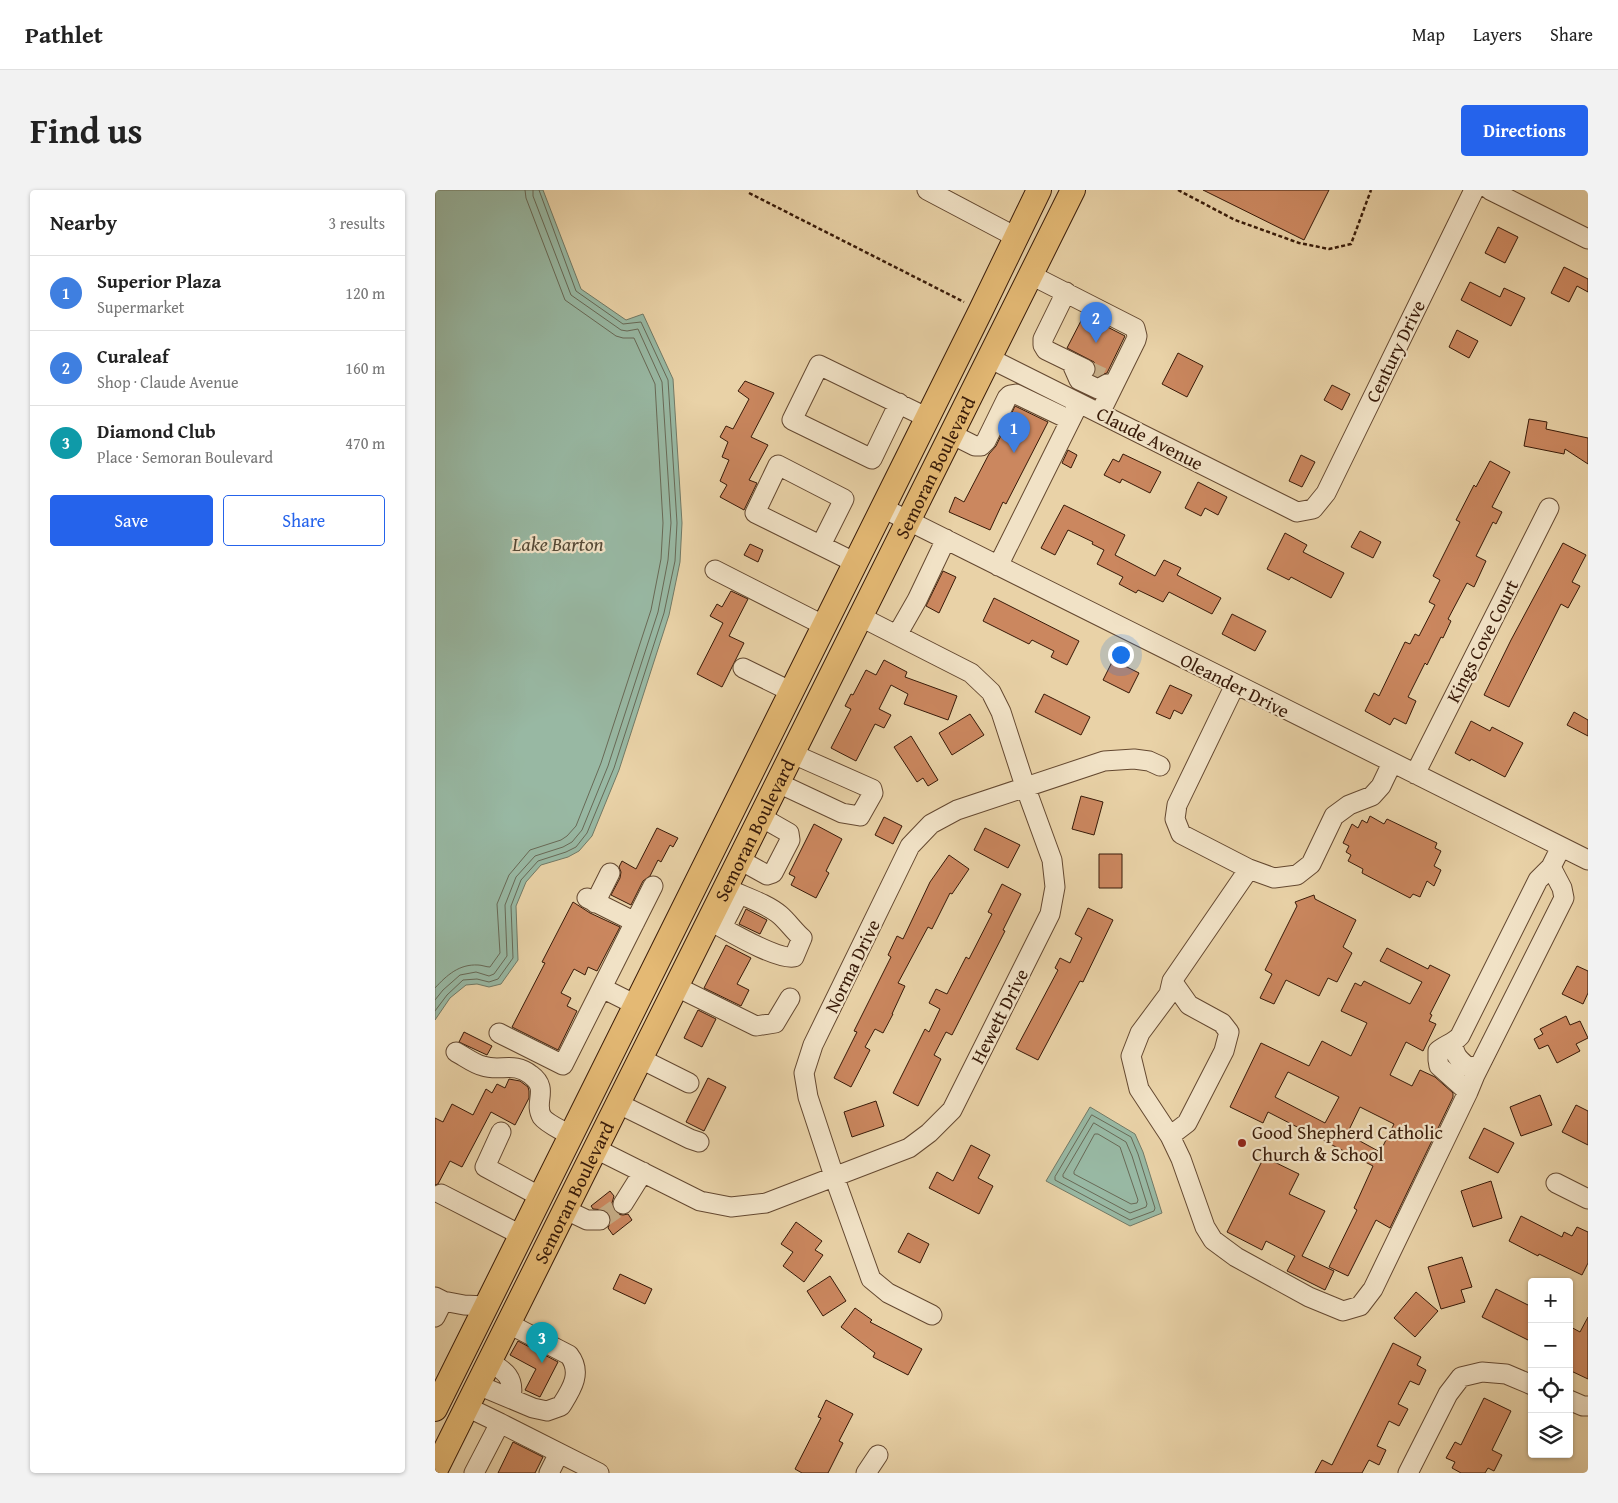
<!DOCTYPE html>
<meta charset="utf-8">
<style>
:root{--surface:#fff;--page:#f2f2f2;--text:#222;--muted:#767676;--line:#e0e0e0;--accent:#2563eb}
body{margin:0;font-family:"Gentium Book Plus",serif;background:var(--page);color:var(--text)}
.controls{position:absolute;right:15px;bottom:15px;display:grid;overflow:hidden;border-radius:5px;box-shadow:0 1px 4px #0004}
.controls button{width:45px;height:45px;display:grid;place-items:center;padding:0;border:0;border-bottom:1px solid var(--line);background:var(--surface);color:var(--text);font:25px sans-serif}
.you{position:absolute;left:685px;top:464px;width:18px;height:18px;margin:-12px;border:4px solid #fff;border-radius:50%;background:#1a73e8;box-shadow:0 0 0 8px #1a73e833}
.badge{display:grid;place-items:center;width:32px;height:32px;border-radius:50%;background:var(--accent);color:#fff;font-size:16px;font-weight:700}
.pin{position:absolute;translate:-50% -41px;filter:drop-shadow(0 1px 2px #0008)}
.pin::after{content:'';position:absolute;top:26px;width:18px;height:15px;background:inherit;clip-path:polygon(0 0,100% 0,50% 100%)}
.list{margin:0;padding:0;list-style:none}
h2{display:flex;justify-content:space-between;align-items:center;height:65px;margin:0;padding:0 20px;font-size:21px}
h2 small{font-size:16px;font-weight:400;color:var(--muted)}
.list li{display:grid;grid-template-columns:32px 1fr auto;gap:15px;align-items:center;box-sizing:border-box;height:75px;padding:0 20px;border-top:1px solid var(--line)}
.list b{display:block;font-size:19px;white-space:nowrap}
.list p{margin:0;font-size:16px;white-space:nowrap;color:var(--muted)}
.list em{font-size:16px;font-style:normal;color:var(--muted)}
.actions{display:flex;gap:10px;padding:15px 20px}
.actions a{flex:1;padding:11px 0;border:1px solid var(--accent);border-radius:5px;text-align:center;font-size:18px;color:var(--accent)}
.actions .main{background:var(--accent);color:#fff}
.icon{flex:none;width:28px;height:28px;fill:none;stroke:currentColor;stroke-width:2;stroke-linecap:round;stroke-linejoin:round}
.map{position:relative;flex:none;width:1153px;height:1283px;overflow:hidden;border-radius:5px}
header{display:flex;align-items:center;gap:30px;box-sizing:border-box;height:70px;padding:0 25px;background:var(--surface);border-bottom:1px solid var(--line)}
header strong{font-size:24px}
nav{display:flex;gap:28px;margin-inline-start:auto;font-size:18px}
.intro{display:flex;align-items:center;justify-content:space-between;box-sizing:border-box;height:120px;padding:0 30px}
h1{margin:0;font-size:35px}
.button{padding:12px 22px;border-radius:5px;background:var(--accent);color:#fff;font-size:18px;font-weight:700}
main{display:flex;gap:30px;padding:0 30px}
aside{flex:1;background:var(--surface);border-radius:5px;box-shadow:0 1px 4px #0004}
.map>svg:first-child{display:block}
.water{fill:#98b8a3;stroke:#727965}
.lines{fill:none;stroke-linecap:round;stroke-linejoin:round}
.shore{stroke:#686956;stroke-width:1}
.building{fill:#cb875f;stroke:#381a08;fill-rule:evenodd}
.minor-tunnel{stroke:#c6ad87;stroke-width:19;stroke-dasharray:19 9;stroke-linecap:butt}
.minor-casing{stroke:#644830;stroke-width:21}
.major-casing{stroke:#381a08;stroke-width:26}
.path{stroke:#381a08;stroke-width:2.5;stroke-dasharray:4 2.5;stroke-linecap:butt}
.minor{stroke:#f1e2c6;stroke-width:19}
.major{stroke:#e4b974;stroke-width:24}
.poi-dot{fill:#8f2418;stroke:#f1e2c6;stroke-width:2}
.labels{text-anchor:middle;stroke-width:4.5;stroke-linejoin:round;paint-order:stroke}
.street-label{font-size:19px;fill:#381a08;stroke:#f1e2c6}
.poi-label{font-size:19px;fill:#381a08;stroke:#f1e2c6;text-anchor:start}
.water-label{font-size:20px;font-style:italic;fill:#554936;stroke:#f1e2c6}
</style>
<header>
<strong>Pathlet</strong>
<nav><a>Map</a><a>Layers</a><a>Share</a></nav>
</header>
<div class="intro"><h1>Find us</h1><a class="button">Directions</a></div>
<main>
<aside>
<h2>Nearby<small>3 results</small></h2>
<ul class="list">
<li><span class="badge" style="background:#3f7fe0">1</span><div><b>Superior Plaza</b><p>Supermarket</p></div><em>120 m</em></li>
<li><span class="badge" style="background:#3f7fe0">2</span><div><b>Curaleaf</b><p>Shop · Claude Avenue</p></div><em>160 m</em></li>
<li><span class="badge" style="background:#0f9aa8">3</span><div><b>Diamond Club</b><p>Place · Semoran Boulevard</p></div><em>470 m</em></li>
</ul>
<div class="actions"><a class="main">Save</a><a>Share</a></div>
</aside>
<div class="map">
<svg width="1153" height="1283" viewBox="0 0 1153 1283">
<rect width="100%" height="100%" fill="#e9d2a7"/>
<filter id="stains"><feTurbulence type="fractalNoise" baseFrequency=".004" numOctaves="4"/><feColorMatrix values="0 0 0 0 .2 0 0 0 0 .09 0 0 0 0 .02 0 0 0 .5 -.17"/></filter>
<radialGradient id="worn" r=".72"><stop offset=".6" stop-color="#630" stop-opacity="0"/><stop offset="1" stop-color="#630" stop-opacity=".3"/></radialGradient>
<!-- water -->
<path class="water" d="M0 0H108L146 99 191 130 208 124 238 189 247 333 245 372 234 425 184 580 157 646 144 661 133 667 106 675 91 692 81 716 83 770 66 794 54 797 42 794 31 795 15 808 0 830Z
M655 917 700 944 708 962 727 1023 695 1036 611 991Z"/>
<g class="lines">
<!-- shore -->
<path class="shore" d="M0 798C12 785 24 774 43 775 47 775 51 777 55 777L65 763 62 714 74 685 95 660 126 650 132 646 141 636 166 573 216 420 226 369 228 333 220 194 199 148H188L181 146 130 110 91 8 90 0
M0 810 8 800 25 785 41 782 54 786 59 784 72 766 70 715 81 687 100 666 128 657 137 652 147 640 173 576 223 422 233 370 236 333 227 192 203 139 192 141 186 140 136 105 98 6V0
M0 821 12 805 28 790 42 789 54 792 63 789 78 768 76 716 86 690 103 671 131 662 141 657 152 643 179 578 229 423 240 371 242 333 233 190 206 132 188 134 141 101 104 0
M657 925 696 947 703 964 720 1018 719 1021 695 1030 620 990V987Z
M659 933 691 952 697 966 712 1014 711 1017 695 1023 628 987V985Z
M660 944H663L685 957 703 1010 702 1013 696 1014 639 984V982Z"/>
</g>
<!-- building -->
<path class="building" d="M768 0H894L869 50Z
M1063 37 1083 47 1070 73 1050 63Z
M1129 77 1153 89V102L1142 96 1134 112 1116 103Z
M1035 92 1065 107 1069 98 1090 108 1076 136 1026 110Z
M649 125 690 146 672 183 663 186 659 185 661 179 659 172 632 158Z
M1022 140 1043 151 1034 168 1014 157Z
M743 163 768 176 752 207 727 194Z
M310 191 339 203 316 247 333 255 314 290 322 293 309 320 285 307 292 295 285 291 294 270 287 267 293 252 285 247 291 236 298 239 314 209 303 201Z
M897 195 915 204 907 220 889 210Z
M580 216 613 232 571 314 568 312 555 340 514 322 520 307 529 312 554 264 561 256Z
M1094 229 1112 232 1111 239 1153 248V274L1130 259 1129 264 1089 256Z
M633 260 642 265 636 278 627 273Z
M688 264 726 282 715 303 687 289 685 293 669 285 678 269 684 272Z
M866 265 880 272 867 297 854 291Z
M1055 271 1075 282 1057 317 1067 322 1061 334 1058 332 1041 366 1051 371 1039 397 1032 393 1013 429 1016 431 1008 448 1006 447 992 475 990 473 973 507 981 511 971 534 959 528 955 535 930 521 939 503 944 506 970 452 975 454 980 444 984 446 1000 415 994 412 1005 390 998 386 1025 332 1021 330 1039 295 1041 297Z
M763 292 792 307 783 325 770 318 766 326 750 318Z
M629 315 690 345 680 365 720 386 729 370 746 378 742 385 786 408 777 424 734 402 728 412 703 400 701 403 684 394 688 387 662 374 669 360 657 354 658 352 633 340 620 365 606 358Z
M925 341 946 352 938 368 916 357Z
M850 343 872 355 868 362 909 383 896 408 856 387 854 390 832 379Z
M1128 353 1151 365 1137 392 1145 396 1133 418 1126 414 1074 517 1049 505 1076 450Z
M315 354 328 360 323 372 309 365Z
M508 381 521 387 504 423 491 416Z
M296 401 313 409 294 446 309 453 287 497 262 484 288 433 275 426 282 414 287 417Z
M559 408 644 451 632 475 616 467 619 461 597 450 594 454 548 431Z
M797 424 831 441 820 461 787 444Z
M449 470 472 482 470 487 522 506 513 530 469 514 473 504 456 495 444 519 456 525 449 538 440 534 421 571 396 558 416 519 410 516 416 504 418 505 431 480 441 485Z
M678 470 704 483 694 503 668 490Z
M735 495 757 505 747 524 739 520 735 529 721 523Z
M609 504 655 527 646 545 600 522Z
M1139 522 1153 530V546L1132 535Z
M535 524 549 545 517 565 504 543Z
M1036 531 1055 541 1057 537 1088 553 1070 587 1036 569 1035 571 1020 563Z
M476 546 503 590 493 596 488 588 482 592 459 557Z
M646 606 668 612 659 645 637 639Z
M935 626 949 634 952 629 1002 653 1000 658 1006 661 999 676 1006 680 999 696 992 691 985 707 978 704 975 708 927 683 928 679 913 671 916 665 911 662 914 656 908 653 917 634 923 638 927 630 932 633Z
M449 627 467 636 458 654 440 645Z
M379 634 407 649 391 681 394 683 381 708 356 695 360 687 354 684Z
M222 638 243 648 238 657 235 655 226 672 223 670 215 686 208 691 196 715 176 705 185 688 186 682 184 677 187 671 201 679Z
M550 638 585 655 573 678 539 660Z
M664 664H687V698H664Z
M514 665 534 679 517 704 515 703 497 739 493 737 463 793 470 796 457 824H458L448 843 440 839 430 857 435 860 416 897 399 888 422 842 419 841 456 767 453 765 462 746 468 749 495 692Z
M567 694 586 704 568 740 570 741 517 845 511 842 499 865 506 869 483 916 458 903 490 839 494 842 505 819 494 813 501 799 512 804 531 767 534 769 557 724 553 722Z
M879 705 880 709 921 730 908 757 917 763 902 792 893 788 884 806 851 790 839 814 825 808 837 784 830 780 862 716 860 712Z
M138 712 155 723 185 737 162 781 153 777 150 785 139 779 126 803 136 808 132 816 142 821 123 860 77 837 110 773 107 772Z
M653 718 678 730 648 792 645 791 603 870 581 859 623 780 620 778 625 768 635 773 647 748 640 744Z
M311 719 332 730 325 744 304 734Z
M291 755 316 768 302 794 314 800 306 816 269 798Z
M952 758 993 779 995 775 1015 785 995 824 997 825 994 831 1001 834 988 861 971 852 955 885 977 896 985 880 1000 887 1018 903V907L955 1038 941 1030 913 1086 894 1077 922 1020 919 1018 938 976 833 922 828 933 795 917 826 853 874 876 887 851 916 866 932 833 906 821 920 793 926 796 929 791 975 814 987 792 945 771ZM853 882 904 907 890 933 840 907ZM925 917 959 934 945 962 912 944Z
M1142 776 1153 781V803L1148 814 1127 804Z
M263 820 281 829 267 857 249 848Z
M1131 826 1135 835 1145 831 1153 848 1141 854 1145 861 1122 873 1113 855 1104 859 1099 849 1108 844 1105 839Z
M29 842 57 856 52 865 24 852Z
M273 888 291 897 269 941 251 932Z
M74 889 85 891 93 897 94 901V908L80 935 56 922 27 977 15 971 3 994 0 995V928L8 932 17 914 38 925 51 899 57 903 62 894 70 898Z
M1105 905 1117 935 1086 946 1075 917Z
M441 911 449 936 417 947 409 922Z
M1141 915 1153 921V955L1127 942Z
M1049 938 1079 953 1063 983 1034 968Z
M536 955 555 965 543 988 558 996 544 1024 494 998 502 982 518 991Z
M829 967 864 984 854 1004 890 1021 867 1066 899 1081 890 1100 852 1081 860 1066 831 1051 827 1060 792 1042Z
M1056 991 1067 1028 1038 1037 1026 1001Z
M175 1001 179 1006 177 1013 178 1020 182 1024 188 1025 193 1024 197 1030 178 1045 173 1038 176 1030 174 1024 170 1020 158 1019 156 1016Z
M1086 1026 1127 1047 1129 1042 1137 1046 1142 1037 1153 1042V1073L1147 1085 1104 1064 1103 1066 1074 1051Z
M361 1032 387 1051 380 1060 388 1065 369 1092 348 1076 358 1062 346 1054Z
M473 1043 494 1054 485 1073 463 1062Z
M1027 1067 1037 1097 1026 1100 1030 1112 1006 1119 993 1077Z
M185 1084 217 1099 210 1114 178 1099Z
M395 1086 411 1111 388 1126 372 1101Z
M1061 1099 1097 1117V1152L1047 1127Z
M981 1102 1003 1121 980 1147 959 1128Z
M420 1118 437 1130 435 1132 487 1159 473 1185 438 1167 440 1163 406 1137Z
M1153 1127V1189L1134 1180V1136L1145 1142Z
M83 1151 123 1172 105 1207 90 1200 101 1179 75 1165Z
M958 1153 986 1167 982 1175 991 1180 984 1195 975 1191 963 1214 973 1219 964 1236 954 1231 942 1256 951 1260 944 1275 934 1270 927 1283H880L887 1270 897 1275Z
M1049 1208 1076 1221 1057 1260 1067 1265 1059 1281 1053 1278 1050 1283H1026L1017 1278 1020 1272 1011 1268 1020 1252 1026 1255Z
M391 1210 418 1224 404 1251 408 1253 393 1283H367L360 1279 386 1228 383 1227Z
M78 1252 108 1267 100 1283H63Z"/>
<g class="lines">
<!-- minor-tunnel -->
<path class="minor-tunnel" d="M650 179 669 188
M165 1030 188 1014"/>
<defs>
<path id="minor" d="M492 0 581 47
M1055 0 1153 49
M596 85 700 138 702 146 701 150 665 223
M631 102 608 149V155L611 160 650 179
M554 168 862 322 878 319 891 303 1039 0
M636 172 644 190 663 199 672 194
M464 213 437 269 357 230 384 175 493 228
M516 244 540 256H546L551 251 572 208 575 205 581 204 635 230
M448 318 1153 670
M386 355 409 309 343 275 320 323 421 373
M563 376 644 213
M280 380 390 436
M462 445 482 410 511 349
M308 478 357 502
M800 495 742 615 740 629 746 644 814 679 839 688 862 685 876 674 899 626 914 615 937 606 946 596 957 573
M980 584 1114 318
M343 593 407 623 425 626 438 603 437 599 358 564
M305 670 332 685 338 683 355 650 354 643 326 627
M1116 677 1127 698 1129 708 1040 885 1033 902 1004 876 1003 870V861C1010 855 1019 853 1025 846L1103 690 1116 677 1126 657
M814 679 737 791 734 804 705 843 696 866 704 899 735 946 746 969 770 1037 778 1050 801 1067 874 1107 908 1121 925 1116 938 1099 1033 902
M152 708 200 732
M160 713 175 683
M275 731C292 740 341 770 359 767L367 748C359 741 353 732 345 725 331 713 307 706 291 698
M287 737 304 704
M242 797 321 836 340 833 355 808
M167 798 201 815
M64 843 128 875 218 696
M1018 852C1019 865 1023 869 1033 877L1044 876
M21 862C29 866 39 874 48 876 65 882 79 871 96 885 115 899 98 912 107 927 112 934 129 941 136 946
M206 869 254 893
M184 914 255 949 264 952
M66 942 50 977 106 1007
M735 946 752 933 789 861 794 842 787 833 754 815 737 791
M161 959 265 1011 296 1017 331 1013 474 958 494 943 517 920 615 724 620 697 617 670 590 596 566 522 556 502 536 483 426 427
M1121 993 1153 1009
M6 1004 86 1045
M188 1014 208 982
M131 1020 152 1030H165
M0 1107 8 1111 0 1127
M8 1111 29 1115 51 1116
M497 1125 453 1103 436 1089 399 986 373 907 369 883 378 855 475 656 496 634 522 620 669 571 699 569 714 571 725 576
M55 1172C70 1181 80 1188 76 1208
M43 1195 98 1218 112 1221 126 1216C136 1200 148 1183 134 1165L74 1134
M1134 1210 1148 1216H1153
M32 1217 65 1233 39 1283
M65 1233 164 1283
M114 1283 124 1263
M431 1283 443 1265
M973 1283 1013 1204 1026 1187 1047 1182 1071 1184 1097 1195"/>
<g id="major">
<path d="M0 1219 546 120 604 0"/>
<path id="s1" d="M0 1281 638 0"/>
</g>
</defs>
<!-- minor casing -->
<use href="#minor" class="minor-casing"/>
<!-- major casing -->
<use href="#major" class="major-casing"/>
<!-- path -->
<path class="path" d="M743 0 800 30 864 53 894 59 916 54 936 0
M314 3 529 112"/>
<!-- minor -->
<use href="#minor" class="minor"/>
<!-- major -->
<use href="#major" class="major"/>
</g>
<!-- markers -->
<circle class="poi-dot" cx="807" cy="953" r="5"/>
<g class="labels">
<!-- street labels -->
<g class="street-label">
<text transform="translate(960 161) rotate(-64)" y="7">Century Drive</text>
<text transform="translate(715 248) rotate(27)" y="7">Claude Avenue</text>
<text dy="7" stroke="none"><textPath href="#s1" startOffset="1121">Semoran Boulevard</textPath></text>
<text transform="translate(1047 451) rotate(-63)" y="7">Kings Cove Court</text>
<text transform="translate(800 495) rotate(27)" y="7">Oleander Drive</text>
<text dy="7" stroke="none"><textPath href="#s1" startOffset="716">Semoran Boulevard</textPath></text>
<text transform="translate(417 776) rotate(-64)" y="7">Norma Drive</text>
<text transform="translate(564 826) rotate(-63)" y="7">Hewett Drive</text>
<text dy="7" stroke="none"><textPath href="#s1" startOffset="311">Semoran Boulevard</textPath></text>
</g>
<!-- poi labels -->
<g class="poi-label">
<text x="817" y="949">Good Shepherd Catholic<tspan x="817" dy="22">Church &amp; School</tspan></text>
</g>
<!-- water labels -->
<g class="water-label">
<text x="123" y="361">Lake Barton</text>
</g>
</g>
<rect width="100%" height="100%" filter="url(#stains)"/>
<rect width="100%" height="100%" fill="url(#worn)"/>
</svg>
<div class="controls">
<button>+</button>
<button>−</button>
<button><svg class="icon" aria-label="locate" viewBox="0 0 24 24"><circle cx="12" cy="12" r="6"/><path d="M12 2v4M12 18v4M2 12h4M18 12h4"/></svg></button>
<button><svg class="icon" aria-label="layers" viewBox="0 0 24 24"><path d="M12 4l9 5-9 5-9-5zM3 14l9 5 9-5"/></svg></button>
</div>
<div class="you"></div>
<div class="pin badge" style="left:579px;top:263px;background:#3f7fe0">1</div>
<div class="pin badge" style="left:661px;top:153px;background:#3f7fe0">2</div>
<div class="pin badge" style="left:107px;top:1173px;background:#0f9aa8">3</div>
</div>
</main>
